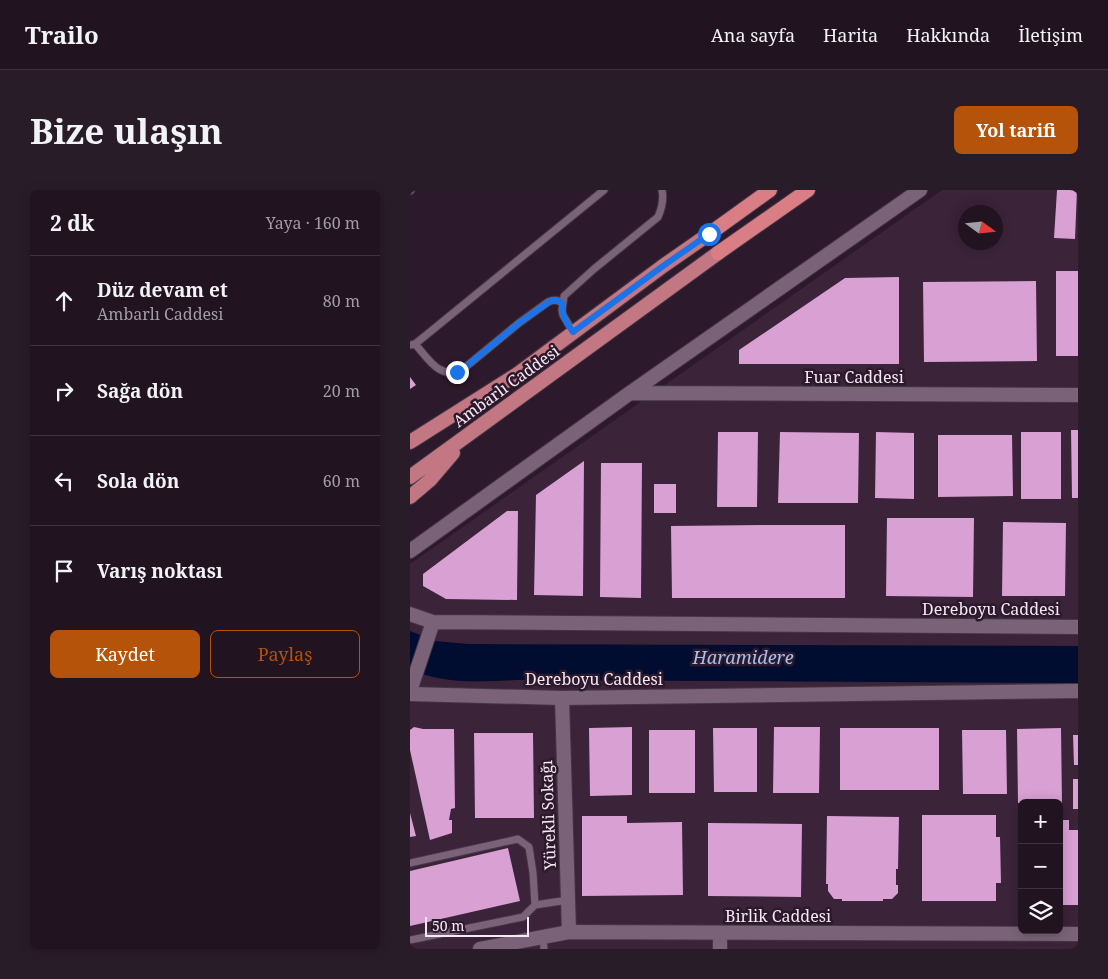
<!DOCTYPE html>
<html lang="tr">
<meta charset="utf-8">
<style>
:root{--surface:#211320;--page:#291c29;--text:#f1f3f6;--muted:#a29ea5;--line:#3e323e;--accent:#b45309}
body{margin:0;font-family:"Noto Serif",serif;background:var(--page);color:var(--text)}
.controls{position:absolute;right:15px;bottom:15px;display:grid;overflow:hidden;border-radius:8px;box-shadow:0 2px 12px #0003}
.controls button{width:45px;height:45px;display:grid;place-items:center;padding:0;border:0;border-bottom:1px solid var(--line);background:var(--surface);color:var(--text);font:25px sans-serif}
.compass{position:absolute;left:548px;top:15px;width:45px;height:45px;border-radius:50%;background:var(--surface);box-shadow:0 2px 12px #0003;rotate:105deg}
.scale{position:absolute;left:15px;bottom:12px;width:104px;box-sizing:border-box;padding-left:5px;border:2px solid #f6e8f4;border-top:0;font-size:14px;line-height:18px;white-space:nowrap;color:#f6e8f4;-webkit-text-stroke:4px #2c192b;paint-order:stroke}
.stop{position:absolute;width:15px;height:15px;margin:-11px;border:4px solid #1a73e8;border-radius:50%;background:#fff}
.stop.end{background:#1a73e8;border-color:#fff;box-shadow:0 1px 5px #0008}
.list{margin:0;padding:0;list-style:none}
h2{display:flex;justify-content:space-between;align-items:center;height:65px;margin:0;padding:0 20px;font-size:21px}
h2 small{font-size:16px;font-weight:400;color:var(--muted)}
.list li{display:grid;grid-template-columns:32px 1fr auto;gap:15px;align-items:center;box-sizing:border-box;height:90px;padding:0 20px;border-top:1px solid var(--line)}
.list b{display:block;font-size:19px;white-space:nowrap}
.list p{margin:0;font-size:16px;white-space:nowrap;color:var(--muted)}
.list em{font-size:16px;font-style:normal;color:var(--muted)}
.actions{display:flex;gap:10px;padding:15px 20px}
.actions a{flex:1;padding:11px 0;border:1px solid var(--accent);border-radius:8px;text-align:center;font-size:18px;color:var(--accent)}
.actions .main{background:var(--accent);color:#fff}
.icon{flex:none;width:28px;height:28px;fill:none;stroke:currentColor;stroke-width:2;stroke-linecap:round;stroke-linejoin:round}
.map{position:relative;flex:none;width:668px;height:759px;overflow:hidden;border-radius:8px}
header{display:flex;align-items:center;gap:30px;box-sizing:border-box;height:70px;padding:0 25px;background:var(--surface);border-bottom:1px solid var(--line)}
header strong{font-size:24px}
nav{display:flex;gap:28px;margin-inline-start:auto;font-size:18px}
.intro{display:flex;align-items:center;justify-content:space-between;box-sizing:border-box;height:120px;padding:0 30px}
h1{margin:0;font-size:35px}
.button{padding:12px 22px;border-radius:8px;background:var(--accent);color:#fff;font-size:18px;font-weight:700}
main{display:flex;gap:30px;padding:0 30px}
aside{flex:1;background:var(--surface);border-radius:8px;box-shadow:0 2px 12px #0003}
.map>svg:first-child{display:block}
.built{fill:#3b2339;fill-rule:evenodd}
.water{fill:#000d30}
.building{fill:#d9a0d3}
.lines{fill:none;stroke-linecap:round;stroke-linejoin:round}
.service-casing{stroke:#463644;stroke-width:9}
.minor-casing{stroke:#463644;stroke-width:16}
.tertiary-casing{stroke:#463644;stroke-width:16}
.primary-casing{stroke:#463644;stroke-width:16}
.trunk-casing{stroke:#463644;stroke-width:16}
.service{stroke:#7a6378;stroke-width:7}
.minor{stroke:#7a6378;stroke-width:14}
.tertiary{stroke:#7a6378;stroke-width:14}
.primary{stroke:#c27782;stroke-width:14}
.trunk{stroke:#da7e86;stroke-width:14}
.route{stroke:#1a73e8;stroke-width:6}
.labels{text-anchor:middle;stroke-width:5;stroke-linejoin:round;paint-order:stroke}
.street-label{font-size:16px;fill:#f6e8f4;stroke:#2c192b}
.water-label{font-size:18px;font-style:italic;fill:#a1c1f0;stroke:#2c192b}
</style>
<header>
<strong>Trailo</strong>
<nav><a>Ana sayfa</a><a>Harita</a><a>Hakkında</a><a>İletişim</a></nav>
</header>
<div class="intro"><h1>Bize ulaşın</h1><a class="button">Yol tarifi</a></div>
<main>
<aside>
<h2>2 dk<small>Yaya · 160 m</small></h2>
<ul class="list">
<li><svg class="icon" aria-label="ahead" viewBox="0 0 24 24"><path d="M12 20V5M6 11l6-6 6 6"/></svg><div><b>Düz devam et</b><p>Ambarlı Caddesi</p></div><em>80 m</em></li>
<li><svg class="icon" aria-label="right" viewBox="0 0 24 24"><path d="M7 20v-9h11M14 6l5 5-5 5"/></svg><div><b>Sağa dön</b></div><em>20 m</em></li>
<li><svg class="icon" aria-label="left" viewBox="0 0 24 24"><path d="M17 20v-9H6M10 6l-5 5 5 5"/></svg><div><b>Sola dön</b></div><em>60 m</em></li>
<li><svg class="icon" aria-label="arrive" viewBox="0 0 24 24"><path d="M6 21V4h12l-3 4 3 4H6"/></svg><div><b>Varış noktası</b></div></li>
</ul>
<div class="actions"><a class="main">Kaydet</a><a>Paylaş</a></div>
</aside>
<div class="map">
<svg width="668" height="759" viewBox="0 0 668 759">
<rect width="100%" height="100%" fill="#2c192b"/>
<!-- built -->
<path class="built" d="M532 0H668V759H0V374ZM556 22H586V52H556ZM612 613H649V740H612Z"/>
<!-- water -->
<path class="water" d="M0 441 26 451 58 454 668 456V493L106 490C69 492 35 494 0 480Z"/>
<!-- building -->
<path class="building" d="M647 0H667L665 49 644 48Z
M646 81H668V166H646Z
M489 87V174H329V160L435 88Z
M626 91 627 171 514 172 513 92Z
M0 187 6 195 0 199Z
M661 240H668V308H662Z
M308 242H348L347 317H307Z
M370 242 449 243 448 313H368Z
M466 242 504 243V309L465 308Z
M611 242H651V309H611Z
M528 245H602L603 306 528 307Z
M174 271 173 406 124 405 126 305Z
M191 273H232L231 408 190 407Z
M244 294H266V323H244Z
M97 321H108L107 410 36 409 13 396V384Z
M477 328H564L563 407 476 406Z
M593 332 656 333 655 406H592Z
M353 335H435V408H262L261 336Z
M4 537 13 539H44L45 618 41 619 39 630H42V643L20 650 0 560V540Z
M222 537V605L180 606 179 538Z
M364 537H410L409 603H363Z
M303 538H347V602H304Z
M430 538H529V600H430Z
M651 538 652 613H608L607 539Z
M239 540H285V603H239Z
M552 540H596L597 604H553Z
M64 543H123L124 628H65Z
M663 545H668V575H664Z
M663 589H668V619H663Z
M0 623 6 646 0 647Z
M512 625H586V647H590L591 693H586V711H512Z
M172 626H217V633L272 632 273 705 172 706Z
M417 626 489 627 488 679H486V695H488V703L482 709H473V711H432V709H424L418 701V694H416Z
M610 630H612V715H610Z
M649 630H659V640H668V715H649Z
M298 633 392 634 391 707 298 706Z
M98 658 110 711 0 736V681Z"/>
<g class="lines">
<defs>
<path id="service" d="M0 1 1 0
M163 142 153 125 152 120 154 106 184 79 248 27C252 18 254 10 252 0
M5 154C18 168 29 190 52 180L109 133 138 112C143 110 147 109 152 113
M0 155 5 154 15 146 194 0
M0 673 108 649 119 657 123 683 125 715 113 727 0 750
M125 715 158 710
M133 747 134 759"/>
<path id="minor" d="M220 203 668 205
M0 361 220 203 510 0
M152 508 159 742
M310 759V743"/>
<path id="tertiary" d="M0 424 23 432 668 437
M0 501 23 432
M0 504 152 508 668 501
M70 759 159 742 668 744"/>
<path id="primary" d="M0 252 106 185 253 76 299 44
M0 287 308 63
M0 307 20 290 43 263"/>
<path id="trunk" d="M299 44 360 0
M308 63 398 0"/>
</defs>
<!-- service casing -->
<use href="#service" class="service-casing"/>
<!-- minor casing -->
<use href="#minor" class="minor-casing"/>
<!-- tertiary casing -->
<use href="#tertiary" class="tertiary-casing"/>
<!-- primary casing -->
<use href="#primary" class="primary-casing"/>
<!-- trunk casing -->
<use href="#trunk" class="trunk-casing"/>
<!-- service -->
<use href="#service" class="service"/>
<!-- minor -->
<use href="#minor" class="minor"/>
<!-- tertiary -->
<use href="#tertiary" class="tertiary"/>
<!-- primary -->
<use href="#primary" class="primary"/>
<!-- trunk -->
<use href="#trunk" class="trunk"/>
</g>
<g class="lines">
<!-- route -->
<path class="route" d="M47 182 52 180 109 133 142 110H146L152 113C151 125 157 133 163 142L253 76 299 44"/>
</g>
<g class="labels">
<!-- street labels -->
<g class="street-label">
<text x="444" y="193">Fuar Caddesi</text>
<text transform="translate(96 196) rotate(-36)" y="6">Ambarlı Caddesi</text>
<text x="581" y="425">Dereboyu Caddesi</text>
<text x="184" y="495">Dereboyu Caddesi</text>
<text transform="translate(138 625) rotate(-92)" y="6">Yürekli Sokağı</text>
<text x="368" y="732">Birlik Caddesi</text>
</g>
<!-- water labels -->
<g class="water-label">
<text x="333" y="474">Haramidere</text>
</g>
</g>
</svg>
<div class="controls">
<button>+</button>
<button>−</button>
<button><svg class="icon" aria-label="layers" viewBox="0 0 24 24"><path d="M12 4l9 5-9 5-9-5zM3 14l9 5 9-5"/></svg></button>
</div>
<svg class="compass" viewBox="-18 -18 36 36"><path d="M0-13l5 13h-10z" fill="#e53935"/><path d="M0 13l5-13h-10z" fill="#a29ea5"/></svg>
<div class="scale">50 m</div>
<div class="stop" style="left:299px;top:44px"></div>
<div class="stop end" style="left:47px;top:182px"></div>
</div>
</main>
